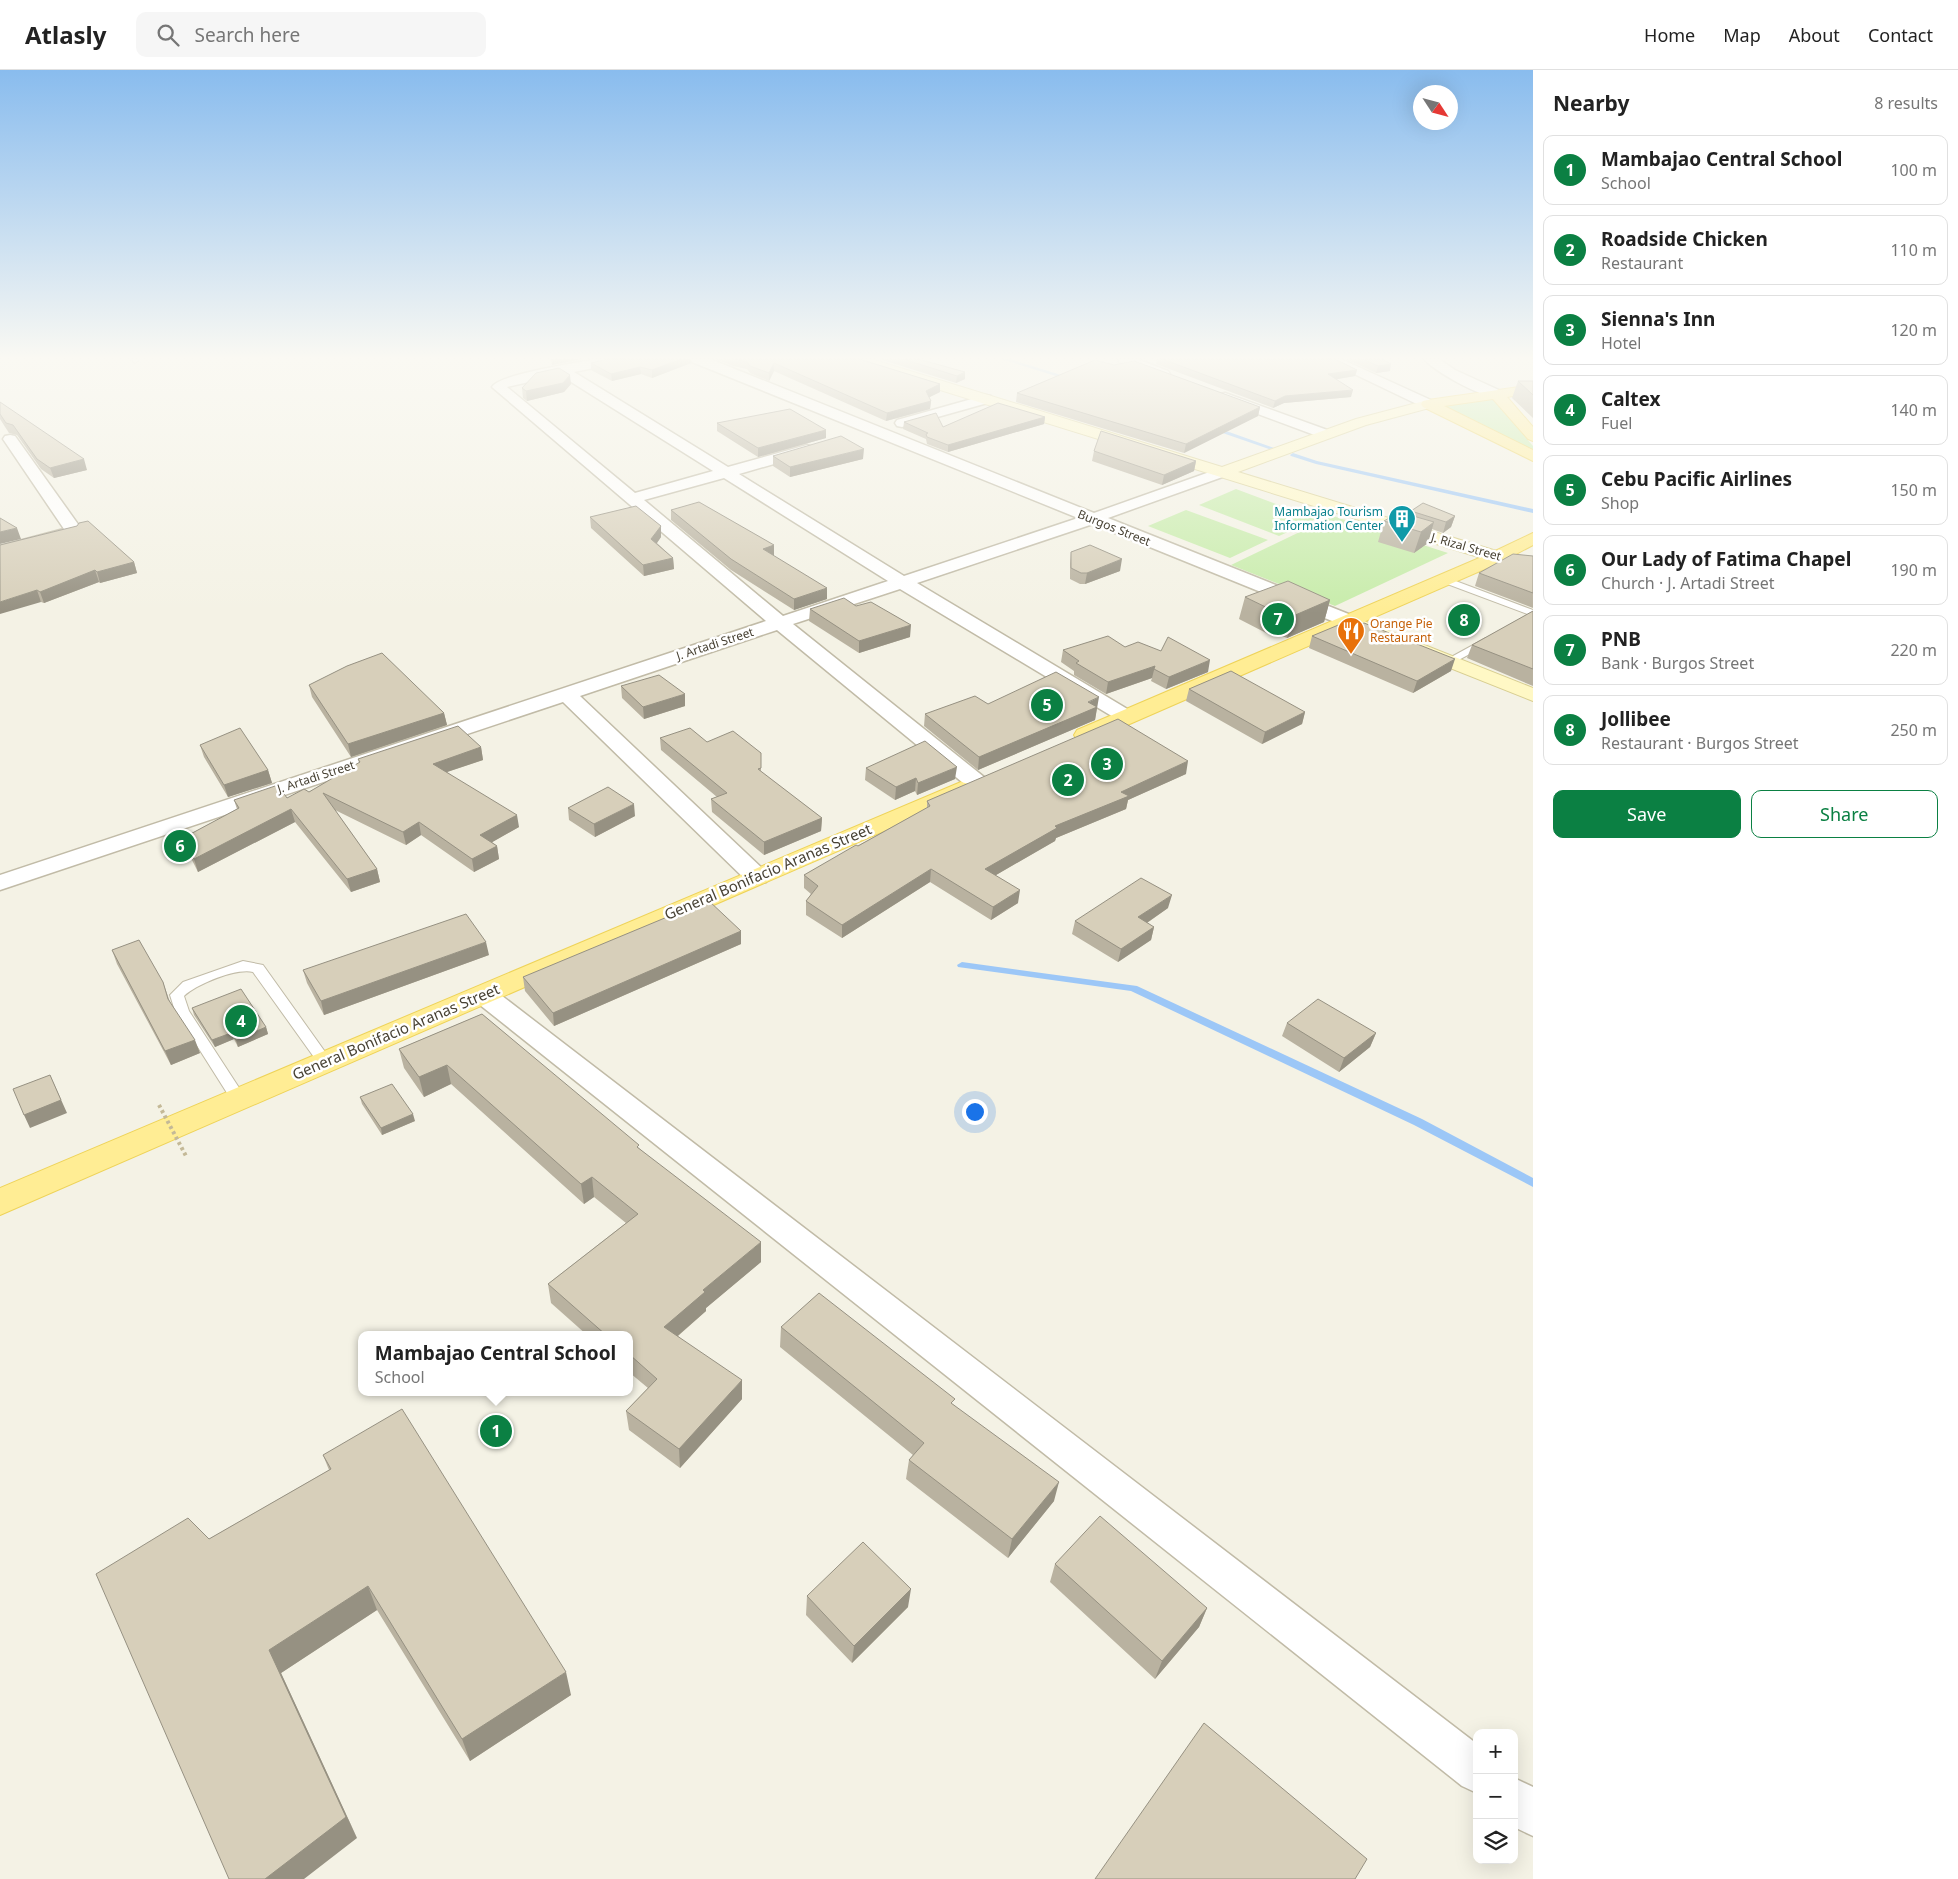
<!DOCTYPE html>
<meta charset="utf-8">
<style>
:root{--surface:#fff;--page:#f6f6f6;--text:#222;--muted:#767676;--line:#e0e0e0;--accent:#0b8043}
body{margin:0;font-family:"Noto Sans",sans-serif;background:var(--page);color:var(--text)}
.controls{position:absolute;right:15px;bottom:15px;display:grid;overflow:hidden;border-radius:10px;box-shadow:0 5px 20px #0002}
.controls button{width:45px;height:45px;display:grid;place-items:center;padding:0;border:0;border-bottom:1px solid var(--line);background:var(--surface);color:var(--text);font:25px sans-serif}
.compass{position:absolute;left:1413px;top:15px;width:45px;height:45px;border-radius:50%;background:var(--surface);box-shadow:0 5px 20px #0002;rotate:126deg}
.you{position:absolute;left:974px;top:1041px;width:18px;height:18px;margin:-12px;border:4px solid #fff;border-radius:50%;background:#1a73e8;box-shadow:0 0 0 8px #1a73e833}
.badge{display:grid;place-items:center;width:32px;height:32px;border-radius:50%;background:var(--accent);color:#fff;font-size:16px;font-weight:700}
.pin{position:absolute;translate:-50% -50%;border:2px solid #fff;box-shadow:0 1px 5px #0006}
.popup{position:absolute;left:358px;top:1261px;width:275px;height:65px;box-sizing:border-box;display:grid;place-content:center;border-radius:10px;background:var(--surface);filter:drop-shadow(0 1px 4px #0005);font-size:16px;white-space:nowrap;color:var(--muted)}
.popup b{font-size:19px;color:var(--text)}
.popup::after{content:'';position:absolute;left:50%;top:100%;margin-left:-10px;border:10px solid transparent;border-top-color:var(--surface)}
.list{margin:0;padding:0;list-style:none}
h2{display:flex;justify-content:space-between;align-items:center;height:65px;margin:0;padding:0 20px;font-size:21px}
h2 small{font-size:16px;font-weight:400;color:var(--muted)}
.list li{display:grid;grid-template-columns:32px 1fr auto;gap:15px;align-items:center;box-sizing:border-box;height:70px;margin:0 10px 10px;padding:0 10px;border:1px solid var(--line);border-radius:10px}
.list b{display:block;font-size:19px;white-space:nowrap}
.list p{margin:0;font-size:16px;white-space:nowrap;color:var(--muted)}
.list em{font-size:16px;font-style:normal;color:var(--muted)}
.actions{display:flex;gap:10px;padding:15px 20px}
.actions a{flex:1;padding:11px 0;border:1px solid var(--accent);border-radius:10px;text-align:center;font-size:18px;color:var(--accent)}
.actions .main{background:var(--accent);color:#fff}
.icon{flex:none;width:28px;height:28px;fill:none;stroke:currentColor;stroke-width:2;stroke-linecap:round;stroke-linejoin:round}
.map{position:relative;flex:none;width:1533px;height:1809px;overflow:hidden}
header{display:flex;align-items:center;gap:30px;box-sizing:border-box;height:70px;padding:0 25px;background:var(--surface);border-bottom:1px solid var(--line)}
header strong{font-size:24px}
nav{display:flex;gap:28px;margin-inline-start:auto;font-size:18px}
.search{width:350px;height:45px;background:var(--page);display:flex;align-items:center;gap:12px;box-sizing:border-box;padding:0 18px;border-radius:10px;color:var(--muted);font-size:19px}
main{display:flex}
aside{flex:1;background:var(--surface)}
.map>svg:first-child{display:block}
.green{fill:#c7ecaa}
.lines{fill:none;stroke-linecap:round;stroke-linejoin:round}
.stream{fill:#9cc7f7;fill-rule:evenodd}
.lane-casing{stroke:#c1bba7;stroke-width:2}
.street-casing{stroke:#c1bba7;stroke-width:3}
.secondary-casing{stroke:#d8ce91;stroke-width:2}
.primary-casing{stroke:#eed359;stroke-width:2}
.lane{fill:#fff;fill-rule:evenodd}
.street{fill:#fff;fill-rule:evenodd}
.secondary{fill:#fff8c5;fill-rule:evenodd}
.primary{fill:#ffed94;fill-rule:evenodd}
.path-bridge{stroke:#c4b997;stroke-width:4;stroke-dasharray:3 3;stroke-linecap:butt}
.wall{fill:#b9b2a0}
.shaded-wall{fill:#969182}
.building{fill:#d7cfba;stroke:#969182}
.labels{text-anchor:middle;stroke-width:5;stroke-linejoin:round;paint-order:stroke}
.far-culture-label{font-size:12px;fill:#0d838f;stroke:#fff;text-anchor:end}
.far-street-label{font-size:12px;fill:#484234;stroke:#fff}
.far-food-label{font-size:12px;fill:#c56008;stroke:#fff;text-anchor:start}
.street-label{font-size:15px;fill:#484234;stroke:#fff}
</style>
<header>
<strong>Atlasly</strong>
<div class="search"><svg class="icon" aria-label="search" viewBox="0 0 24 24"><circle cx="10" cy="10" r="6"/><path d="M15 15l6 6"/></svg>Search here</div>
<nav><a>Home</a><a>Map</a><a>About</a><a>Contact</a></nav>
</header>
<main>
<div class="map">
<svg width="1533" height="1809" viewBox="0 0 1533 1809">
<rect width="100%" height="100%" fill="#f4f2e5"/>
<!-- green -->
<path class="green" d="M1492 328 1533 376V382L1441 335Z
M1236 419 1316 449 1279 466 1199 435Z
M1186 440 1268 470 1230 488 1148 456Z
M1333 446 1448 483 1335 536 1231 495Z"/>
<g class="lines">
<!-- stream -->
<path class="stream" d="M1001 289H1010L1074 309 1069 310Z
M1211 357H1215L1274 378 1269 379 1211 359Z
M1293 383 1317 391 1533 439V443L1316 394 1291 386 1290 385Z
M962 892 1137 916 1422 1049 1533 1108V1117L1414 1055 1131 921 958 897 957 895Z"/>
<defs>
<path id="lane" d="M131 289H138V291L135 293Z
M1445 507 1533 540V546L1442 512 1440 510Z
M1486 568 1491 571 1490 573 1453 593 1449 594 1444 591Z
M243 891 263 895 333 993 331 997 326 998 321 997 253 902C236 898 197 914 184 926L189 941 247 1030 244 1034 239 1035 234 1034 175 941 170 925 183 912Z"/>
<path id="street" d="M596 289H624L618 293 574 302 728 397 807 375 812 377 815 380 812 383 739 404 904 506 1078 448 692 292 691 289H710L1094 443 1218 399H1228L1231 402 1228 405 1108 448 1356 547 1358 551 1356 555 1349 557 1342 555 1093 454 917 513 1134 643 1137 647 1134 651 1127 653 1120 651 900 519 793 554 984 707 987 712 984 717 976 719 968 717 777 560 580 626 766 802 769 807 766 812 757 814 748 812 563 632 0 820V805L766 551 492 317C499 304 578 293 596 289ZM560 305 713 401 635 423 507 317ZM724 408 888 511 783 546 644 430Z
M1118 289H1137L1168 301 1170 304 1163 308 1158 307 1119 292Z
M1323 289H1341L1433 331 1435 334 1428 338 1423 337Z
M1424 289H1439L1455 300 1501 321 1503 324 1501 327C1486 331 1434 301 1424 289Z
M1225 323 1330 361 1332 364 1330 367H1320L1220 330 1218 327 1220 324Z
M986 325 991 326 993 329 991 332 902 357 897 356 895 353 897 350Z
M10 365 15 366 80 457 82 461 80 465 0 486V476L64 459 3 369 5 366Z
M484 916 493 919 1477 1674V1723L1462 1716 475 931 471 925 475 919Z
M1514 1708 1533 1717V1766L1514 1757Z"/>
<path id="secondary" d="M848 289H871L1222 397 1356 349 1428 330 1433 331 1435 334 1433 337 1366 355 1238 402 1500 482 1533 488V498L1491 491 850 292Z
M1349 545 1533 618V631L1342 555 1339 551 1342 547Z"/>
<path id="primary" d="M1533 315V323L1507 327 1533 357V371L1528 369 1493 329 1444 336 1533 380V391L1423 337 1421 334 1423 331 1428 330Z
M1533 463V475L1503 491 1093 670 1085 672 1077 670 1074 665 1077 660 1491 483Z
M961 712 969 714 973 719 969 724 0 1145V1118Z"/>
</defs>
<!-- lane casing -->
<use href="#lane" class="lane-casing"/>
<!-- street casing -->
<use href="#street" class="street-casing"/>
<!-- secondary casing -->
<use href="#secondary" class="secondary-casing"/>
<!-- primary casing -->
<use href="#primary" class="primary-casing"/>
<!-- lane -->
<use href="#lane" class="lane"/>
<!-- street -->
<use href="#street" class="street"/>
<!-- secondary -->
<use href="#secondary" class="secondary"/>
<!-- primary -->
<use href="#primary" class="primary"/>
<!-- path-bridge -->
<path class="path-bridge" d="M159 1035 186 1086"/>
</g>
<!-- wall -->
<path class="wall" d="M716 289H860L940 314V322L929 327 931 331 930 339 886 351 774 301 769 311 750 303 747 299 733 296Z
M879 289H918L965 302V309L956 313Z
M1157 289H1335L1357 300 1355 306 1336 309 1351 327 1284 333 1273 338 1156 294Z
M1346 289H1382L1390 301 1376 303Z
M591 293H691L652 308 641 304 612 311 591 300Z
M1518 311H1533V348L1512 328Z
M571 314 564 322 527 331 523 328 522 318Z
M1017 323 1260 337 1258 346 1184 383 1016 332Z
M0 332 87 400 54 408 41 399 17 365 9 363 0 349Z
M1045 347 1044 354 948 382 927 374 926 369 903 359 904 352 943 357Z
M717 353 826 360V368L758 387 717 361Z
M1094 381 1196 391 1194 401 1162 415 1092 391Z
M773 386 863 389 790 407 773 396Z
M671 440 827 529 794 540 731 500 671 450Z
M1411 441 1455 446 1451 457 1443 463 1432 459 1428 473 1414 483 1378 472 1384 451 1410 445Z
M590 447 661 456V467L657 473 673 488 674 499 644 506 591 458Z
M0 475 134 492 137 503 100 513 99 512 44 533 41 532Z
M1071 482 1120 501 1085 514H1080L1070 509V493Z
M1533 486V538L1475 516 1479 503Z
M1245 527 1330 530 1324 552 1287 568 1277 564 1272 566 1239 549Z
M810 539 910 567 859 583 809 551Z
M1533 541V616L1467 588 1472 575Z
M1358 555 1451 601 1413 623 1309 578 1312 566Z
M1125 577 1208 602 1166 619 1151 611 1152 608 1106 624 1074 605V601L1061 592 1063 580Z
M309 615 444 643 447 655 351 687 312 627Z
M621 616 685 636 644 649 622 628Z
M1189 619 1305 642 1302 654 1262 674 1186 631Z
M988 634 1097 637 1095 650 978 700 924 656 925 644Z
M660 668 707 672 761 683V702L822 748 821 761 764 785 712 742 711 729 717 727 661 680Z
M200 675 268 700 272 713 228 727 204 687Z
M481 677 483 690 447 702 519 757 492 772 497 776 499 789 474 802 421 765 406 775 335 740 377 799 380 812 351 822 295 752 198 802 187 780 183 768 237 739 234 730 287 728 309 722 359 693 358 689Z
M866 698 955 709 917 725 915 721 895 730 865 710Z
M1186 704 1128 730 1126 739 1056 768 1055 771 996 805 1018 833 991 850 930 812 842 868 806 845V831L811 824 804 818V805L927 738V731Z
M568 738 635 746 595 767 569 750Z
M1168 838 1147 853 1154 857 1151 870 1118 892 1072 864 1075 851Z
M741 861V874L554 956 525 921 523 907Z
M112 880 163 912 170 932 200 983 171 995 117 894Z
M489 885 324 945 307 913 303 900Z
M192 938 266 957 268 964 238 977 234 969 215 977 194 945Z
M482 944 640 1079 761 1192 706 1238V1241L678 1266 742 1329 680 1398 629 1360 626 1341 648 1318 630 1303V1265H587L551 1233 548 1214 626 1153 594 1127 584 1134 451 1014 424 1027 404 998 399 979Z
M1287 953 1376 963 1370 977 1339 1002 1282 966Z
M360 1027 415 1051 382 1065 362 1034Z
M781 1257 954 1335 1054 1431 1008 1488 906 1409 909 1390 913 1385 780 1277Z
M323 1385 571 1625 470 1691 377 1540 281 1603 357 1768 209 1469 329 1400Z
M1055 1494 1207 1538 1199 1557 1155 1609 1050 1512Z
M807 1526 908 1537 852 1593 806 1545Z"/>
<!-- shaded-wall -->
<path class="shaded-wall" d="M551 289H583L552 295Z
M681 289H691V293L652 308V300Z
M774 293V301L769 311V303Z
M1391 294 1390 301 1376 303 1378 296Z
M640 297 641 304 612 311 611 304Z
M1357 300 1355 306 1327 311 1328 304Z
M965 302V309L956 313 957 306Z
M570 305 571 314 564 322 527 331 526 321Z
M940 314V322L926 329V321Z
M1353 320 1351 327 1284 333 1273 338 1275 331 1285 326Z
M931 331 930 339 886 351 887 343Z
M1260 337 1258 346 1184 383 1186 374Z
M1045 347 1044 354 948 382V375Z
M826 360V368L758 387V378Z
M864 379 863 389 790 407V397Z
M84 389 87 400 54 408 50 398Z
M1196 391 1194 401 1162 415 1164 405Z
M1455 446 1451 457 1443 463 1446 452Z
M1434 452 1428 473 1414 483 1421 462Z
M661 456V467L652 480 651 469Z
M17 458 21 469 0 474V462Z
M774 475V486L763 479Z
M673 488 674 499 644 506 643 495Z
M1122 489 1120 501 1085 514 1087 503Z
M134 492 137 503 100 513 97 502Z
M95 500 99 512 44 533 40 522Z
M827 518V529L794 540V529Z
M37 520 41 532 0 544V532Z
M1330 530 1324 552 1287 568 1293 546Z
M1283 541 1277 564 1272 566 1278 543Z
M911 555 910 567 859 583V571Z
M1455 589 1451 601 1413 623 1417 611Z
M1210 590 1208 602 1166 619 1169 607Z
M1155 596 1152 608 1106 624 1108 612Z
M685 624V636L644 649 643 637Z
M1099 627 1095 650 978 700 979 687Z
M1305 642 1302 654 1262 674 1265 662Z
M444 643 447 655 351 687 348 674Z
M481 677 483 690 435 706 433 694Z
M1188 691 1186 704 1128 730 1126 739 1056 768 1055 771 984 812 985 799 1055 756 1121 722Z
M957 697 955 709 917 725 918 713Z
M268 700 272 713 228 727 224 715Z
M916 708 915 721 895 730 896 717Z
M634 734 635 746 595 767 594 754Z
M291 739 295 752 198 802 194 789Z
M517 745 519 757 482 778 480 765Z
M822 748 821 761 764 785V772Z
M419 752 421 765 406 775 403 762Z
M497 776 499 789 474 802 472 789Z
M377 799 380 812 351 822 347 809Z
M931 799 930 812 842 868V855Z
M1020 820 1018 833 991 850 993 837Z
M1172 825 1168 838 1135 861 1138 847Z
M1154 857 1151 870 1118 892 1121 879Z
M741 861V874L554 956 553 943Z
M486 872 489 885 324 945 321 931Z
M266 957 268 964 238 977 236 970Z
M231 963 234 969 215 977 212 970Z
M1376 963 1370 977 1339 1002 1344 988Z
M195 970 200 983 171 995 165 981Z
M447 995 451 1014 424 1027 419 1007Z
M50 1005 67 1043 30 1058 24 1045Z
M413 1044 415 1051 382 1065 381 1058Z
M592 1107 594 1127 584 1134 581 1114Z
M761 1172V1192L706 1238V1241L666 1276 664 1257 703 1220Z
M742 1310V1329L680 1398 679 1379Z
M1059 1412 1054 1431 1008 1488 1012 1469Z
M368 1516 377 1540 281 1603 357 1768 304 1809H265L269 1580Z
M911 1519 908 1537 852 1593 854 1576Z
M1207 1538 1199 1557 1155 1609 1162 1591Z
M566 1602 571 1625 470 1691 462 1669Z"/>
<!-- building -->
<path class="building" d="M608 289H681L652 300 640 297 611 304 591 293Z
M735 289H859L940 314 926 321 931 331 887 343 774 293 769 303 750 296 747 292Z
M903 289H918L965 302 957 306Z
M1162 289H1335L1357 300 1328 304 1353 320 1285 326 1275 331Z
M1363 289H1382L1391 294 1378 296Z
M1095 290 1114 295 1134 291 1260 337 1186 374 1017 323Z
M559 298 570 305 563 313 526 321 522 318 536 303Z
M1518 311H1533V325Z
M0 332 84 389 50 398 37 389 13 355 6 353 0 344Z
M998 333 1045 347 948 375 927 367 926 364 928 363 904 352 936 343 943 357Z
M790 339 826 360 758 378 717 353Z
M1101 361 1196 391 1164 405 1094 381Z
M841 366 864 379 790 397 773 386Z
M699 432 774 475 763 479 827 518 794 529 731 489 671 440Z
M1423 433 1455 446 1446 452 1411 441Z
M636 436 661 456 651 469 673 488 643 495 590 447Z
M1399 442 1434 452 1421 462 1384 451Z
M0 448 17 458 0 462Z
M88 451 134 492 97 502 95 500 40 522 37 520 0 532V475L77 456 79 453Z
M1090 475 1122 489 1087 503H1081L1071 498V482Z
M1513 484 1533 486V523L1479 503Z
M1288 511 1330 530 1293 546 1283 541 1278 543 1245 527Z
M844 528 856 536 871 532 911 555 859 571 810 539Z
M1533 541V599L1472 575Z
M1348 551 1358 555 1364 553 1455 589 1417 611 1312 566Z
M1108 566 1125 577 1138 572 1161 581 1168 567 1210 590 1169 607 1154 599 1155 596 1108 612 1076 593 1079 591 1063 580Z
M382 583 444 643 348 674 309 615 347 596Z
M1231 601 1305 642 1265 662 1189 619Z
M1056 602 1099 627 1088 632 1097 637 979 687 925 644 975 626 988 634Z
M659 605 685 624 643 637 621 616Z
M1118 649 1188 691 1121 722 1129 726 1055 756 1057 758 985 799 1020 820 993 837 931 799 842 855 806 831 818 816 804 805 856 775 858 776 930 736 927 731Z
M458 656 481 677 433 694 517 745 480 765 497 776 472 789 419 752 403 762 323 723 377 799 347 809 291 739 194 789 183 768 239 738 234 730 278 715 287 728 304 719 309 722 360 692 358 689Z
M240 658 268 700 224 715 200 675Z
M690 658 707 672 733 661 761 683V698L758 699 822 748 764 772 711 729 727 723 660 668Z
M925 671 957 697 918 713 916 708 896 717 866 698Z
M608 717 634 734 594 754 568 738Z
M1141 808 1172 825 1138 847 1154 857 1121 879 1075 851Z
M708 830 741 861 553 943 523 907Z
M466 844 486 872 321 931 303 900Z
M139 870 163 912 168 929 195 970 165 981 112 880Z
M241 919 266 957 236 970 231 963 212 970 192 938Z
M1318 929 1376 963 1344 988 1287 953Z
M482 944 639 1075 637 1077 761 1172 703 1220 705 1222 664 1257 742 1310 679 1379 626 1341 657 1309 630 1285V1265H606L548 1214 638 1144 592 1107 581 1114 447 995 419 1007 399 979Z
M50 1005 61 1030 24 1045 13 1019Z
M392 1014 413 1044 381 1058 360 1027Z
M819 1223 955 1329 951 1333 1059 1412 1012 1469 909 1390 924 1373 781 1257Z
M402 1339 566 1602 462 1669 368 1516 269 1580 346 1747 265 1809H229L96 1504 188 1448 209 1469 331 1399 323 1385Z
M1100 1446 1207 1538 1162 1591 1055 1494Z
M863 1472 911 1519 854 1576 807 1526Z
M1204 1653 1367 1789 1355 1809H1095Z"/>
<!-- sky -->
<linearGradient id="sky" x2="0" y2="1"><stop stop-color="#89bcee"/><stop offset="0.53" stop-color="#faf9f3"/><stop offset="1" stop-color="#faf9f3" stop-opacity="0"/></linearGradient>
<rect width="1533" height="543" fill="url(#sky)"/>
<!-- icons -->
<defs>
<symbol id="building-pin" viewBox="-11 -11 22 30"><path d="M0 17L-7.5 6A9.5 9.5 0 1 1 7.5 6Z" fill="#0f9aa8" stroke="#fff"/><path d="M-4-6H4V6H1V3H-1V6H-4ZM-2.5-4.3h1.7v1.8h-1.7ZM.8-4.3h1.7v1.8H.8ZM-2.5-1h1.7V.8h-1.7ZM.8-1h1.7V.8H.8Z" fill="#fff"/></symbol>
<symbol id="restaurant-pin" viewBox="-11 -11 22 30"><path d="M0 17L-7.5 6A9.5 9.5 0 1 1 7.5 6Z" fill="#e8710a" stroke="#fff"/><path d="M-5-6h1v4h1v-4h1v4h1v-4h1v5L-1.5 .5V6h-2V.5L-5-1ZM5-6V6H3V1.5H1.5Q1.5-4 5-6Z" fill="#fff"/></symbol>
</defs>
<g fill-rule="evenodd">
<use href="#building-pin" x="1386" y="433" width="32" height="43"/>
<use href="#restaurant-pin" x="1335" y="545" width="32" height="43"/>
</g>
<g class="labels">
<!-- far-culture labels -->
<g class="far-culture-label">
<text x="1383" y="446">Mambajao Tourism<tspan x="1383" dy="14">Information Center</tspan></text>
</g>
<!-- far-street labels -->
<g class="far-street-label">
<text transform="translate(1114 458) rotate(22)" y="4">Burgos Street</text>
<text transform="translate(1466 477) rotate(16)" y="4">J. Rizal Street</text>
<text transform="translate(715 574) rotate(-18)" y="4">J. Artadi Street</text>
<text transform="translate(316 707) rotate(-18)" y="4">J. Artadi Street</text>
</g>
<!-- far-food labels -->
<g class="far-food-label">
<text x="1370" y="558">Orange Pie<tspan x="1370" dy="14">Restaurant</tspan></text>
</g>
<!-- street labels -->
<g class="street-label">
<text transform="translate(768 802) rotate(-23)" y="5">General Bonifacio Aranas Street</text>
<text transform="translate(396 962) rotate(-23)" y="5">General Bonifacio Aranas Street</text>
</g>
</g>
</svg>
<div class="controls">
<button>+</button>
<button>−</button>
<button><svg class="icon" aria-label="layers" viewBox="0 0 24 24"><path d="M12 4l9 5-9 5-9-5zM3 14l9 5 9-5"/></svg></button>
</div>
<svg class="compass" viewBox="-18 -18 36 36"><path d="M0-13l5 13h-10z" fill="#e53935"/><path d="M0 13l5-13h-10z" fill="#767676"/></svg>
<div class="you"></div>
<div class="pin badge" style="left:496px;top:1361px">1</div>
<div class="popup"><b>Mambajao Central School</b>School</div>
<div class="pin badge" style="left:1068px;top:710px">2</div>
<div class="pin badge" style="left:1107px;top:694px">3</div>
<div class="pin badge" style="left:241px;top:951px">4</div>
<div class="pin badge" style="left:1047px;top:635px">5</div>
<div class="pin badge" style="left:180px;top:776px">6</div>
<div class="pin badge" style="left:1278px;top:549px">7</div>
<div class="pin badge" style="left:1464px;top:550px">8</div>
</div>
<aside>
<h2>Nearby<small>8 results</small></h2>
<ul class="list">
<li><span class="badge">1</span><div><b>Mambajao Central School</b><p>School</p></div><em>100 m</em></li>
<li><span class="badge">2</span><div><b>Roadside Chicken</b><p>Restaurant</p></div><em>110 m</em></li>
<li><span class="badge">3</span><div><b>Sienna's Inn</b><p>Hotel</p></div><em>120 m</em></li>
<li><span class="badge">4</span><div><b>Caltex</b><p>Fuel</p></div><em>140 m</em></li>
<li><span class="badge">5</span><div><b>Cebu Pacific Airlines</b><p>Shop</p></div><em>150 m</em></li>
<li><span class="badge">6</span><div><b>Our Lady of Fatima Chapel</b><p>Church · J. Artadi Street</p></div><em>190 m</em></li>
<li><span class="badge">7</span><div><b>PNB</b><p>Bank · Burgos Street</p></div><em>220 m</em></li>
<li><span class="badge">8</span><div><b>Jollibee</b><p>Restaurant · Burgos Street</p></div><em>250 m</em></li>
</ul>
<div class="actions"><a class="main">Save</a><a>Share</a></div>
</aside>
</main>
